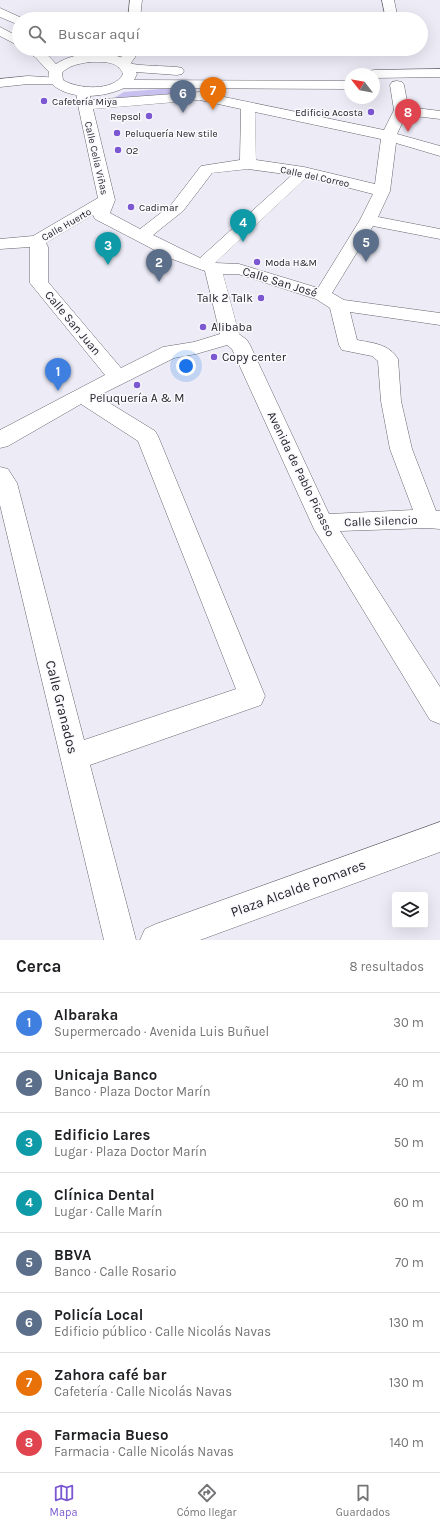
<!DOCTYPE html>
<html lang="es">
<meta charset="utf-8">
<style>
:root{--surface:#fff;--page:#f2f2f2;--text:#202124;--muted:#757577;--line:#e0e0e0;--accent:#7b58d2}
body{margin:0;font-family:Karla,sans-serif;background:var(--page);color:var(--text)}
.controls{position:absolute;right:12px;bottom:12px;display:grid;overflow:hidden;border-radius:4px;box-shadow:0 4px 16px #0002}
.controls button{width:36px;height:36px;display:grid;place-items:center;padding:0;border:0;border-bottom:1px solid var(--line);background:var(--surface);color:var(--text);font:20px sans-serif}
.compass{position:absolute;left:344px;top:68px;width:36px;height:36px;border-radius:50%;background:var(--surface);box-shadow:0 4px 16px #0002;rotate:301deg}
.you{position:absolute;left:186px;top:366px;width:14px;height:14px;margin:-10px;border:3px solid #fff;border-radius:50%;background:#1a73e8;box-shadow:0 0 0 6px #1a73e833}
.badge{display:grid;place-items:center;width:26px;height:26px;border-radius:50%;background:var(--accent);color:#fff;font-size:13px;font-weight:700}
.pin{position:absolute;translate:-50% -33px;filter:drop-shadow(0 1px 2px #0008)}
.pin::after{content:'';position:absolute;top:21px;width:14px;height:12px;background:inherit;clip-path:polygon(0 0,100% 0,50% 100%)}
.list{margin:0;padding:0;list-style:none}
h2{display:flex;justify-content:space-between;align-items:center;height:52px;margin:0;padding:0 16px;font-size:17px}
h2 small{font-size:13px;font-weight:400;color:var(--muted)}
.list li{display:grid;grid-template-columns:26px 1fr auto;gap:12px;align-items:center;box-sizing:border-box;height:60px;padding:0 16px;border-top:1px solid var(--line)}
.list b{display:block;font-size:15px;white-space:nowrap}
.list p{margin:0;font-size:13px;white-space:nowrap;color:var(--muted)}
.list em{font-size:13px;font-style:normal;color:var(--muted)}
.icon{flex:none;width:22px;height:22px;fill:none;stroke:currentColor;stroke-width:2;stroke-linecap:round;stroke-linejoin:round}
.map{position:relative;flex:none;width:440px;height:940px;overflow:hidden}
.search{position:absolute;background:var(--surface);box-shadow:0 4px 16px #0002;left:12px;right:12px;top:12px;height:44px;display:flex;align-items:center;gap:10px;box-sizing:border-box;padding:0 14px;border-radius:22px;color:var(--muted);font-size:15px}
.sheet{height:532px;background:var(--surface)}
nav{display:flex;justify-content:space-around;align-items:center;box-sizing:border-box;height:56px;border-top:1px solid var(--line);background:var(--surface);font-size:11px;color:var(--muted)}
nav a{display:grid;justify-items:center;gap:2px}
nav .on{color:var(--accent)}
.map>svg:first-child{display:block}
.green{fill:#c8c0ee}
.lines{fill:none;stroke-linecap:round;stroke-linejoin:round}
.minor-casing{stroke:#67666f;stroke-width:1}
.major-casing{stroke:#67666f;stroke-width:1}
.minor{fill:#fff;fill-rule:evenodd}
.major{fill:#fff;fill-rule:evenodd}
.poi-dot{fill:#7b58d2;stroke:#faf9fd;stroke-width:1.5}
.labels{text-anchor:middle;stroke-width:3;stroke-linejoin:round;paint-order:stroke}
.far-poi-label{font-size:10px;fill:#252428;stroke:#faf9fd;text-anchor:start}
.far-street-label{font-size:10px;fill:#252428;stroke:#faf9fd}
.street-label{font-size:12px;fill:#252428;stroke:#faf9fd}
.poi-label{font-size:12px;fill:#252428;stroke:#faf9fd;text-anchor:start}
.near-street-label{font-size:14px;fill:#252428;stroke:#faf9fd}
</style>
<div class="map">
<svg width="440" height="940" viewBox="0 0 440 940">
<rect width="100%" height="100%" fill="#ecebf6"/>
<!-- green -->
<path class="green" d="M173 88 193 90V92L114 98 124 92Z"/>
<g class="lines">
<defs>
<path id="minor" d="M130 0H142L140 19H128Z
M382 0H394L398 19H386Z
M124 49H138V53L128 67H118L116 64 124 53Z
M28 76 61 78 63 81 61 84H28L0 87V79Z
M397 81 402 82 404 85 408 107 440 111V119L406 115 397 134 440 146V156L396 143 390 191 378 217 440 229V239L373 226 332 293 344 300 440 313V325L350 312 357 340C373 343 389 344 398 359L401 401 412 449 436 511H440V529L428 528 340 531 440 687V724L430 720 314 529 232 349 227 345 196 354 174 358 98 396 155 431 158 436 265 696 261 705 90 765 136 940H104L0 505V467L8 469 17 483 84 740 236 689 138 441 81 404 8 446 0 448V430L105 375 30 283V247L0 249V239L33 236 98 198 78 105 76 92 78 89 83 88 88 89 91 100 200 92 384 130 394 110 390 85 392 82ZM200 100 241 109 240 160 201 166 171 205 140 229 110 213 115 200 93 109ZM255 112 381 139 375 184 304 167 256 160ZM248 169 292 175 200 258 153 235 183 211 212 173ZM307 177 373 194 360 220 318 288 239 264 215 263ZM93 215 95 219 172 259 205 271 220 334 194 342 163 347 121 368 48 282V247L46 243ZM223 274H238L316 299 330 308 339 345 342 350 372 356 378 361 381 401 390 449 413 510 329 514 250 345 247 340 239 334Z
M440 822V852L200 940H140L145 929 156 924Z"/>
<path id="major" d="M0 8 24 19H19V25L0 17Z
M0 27 19 37V46L0 36Z
M24 49C43 49 44 51 56 64 74 52 103 50 123 58 126 59 128 62 130 63 136 66 168 66 177 67L182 68 184 71 182 74 177 75 136 72 137 74 134 80 350 81V89L124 88C105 97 76 100 57 88 51 84 47 79 49 72L36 58ZM89 62C102 62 118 60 123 74 114 92 77 89 63 80L62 73C69 65 79 64 89 62Z
M440 69V77L374 78V74H367L369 71 374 70Z"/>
</defs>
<!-- minor casing -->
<use href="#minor" class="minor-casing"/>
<!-- major casing -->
<use href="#major" class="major-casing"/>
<!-- minor -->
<use href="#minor" class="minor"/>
<!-- major -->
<use href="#major" class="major"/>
</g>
<!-- markers -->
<g class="poi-dot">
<circle cx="44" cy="101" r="4"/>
<circle cx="371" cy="112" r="4"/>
<circle cx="149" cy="116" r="4"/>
<circle cx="117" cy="133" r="4"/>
<circle cx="118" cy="150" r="4"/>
<circle cx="131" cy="207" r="4"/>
<circle cx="257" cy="262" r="4"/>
<circle cx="261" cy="298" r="4"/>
<circle cx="203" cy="327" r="4"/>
<circle cx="214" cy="357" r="4"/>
<circle cx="137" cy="385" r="4"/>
</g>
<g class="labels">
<!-- far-poi labels -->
<g class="far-poi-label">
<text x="52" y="105">Cafetería Miya</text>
<text x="363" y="116" text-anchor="end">Edificio Acosta</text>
<text x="141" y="120" text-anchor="end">Repsol</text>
<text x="125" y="137">Peluquería New stile</text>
<text x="126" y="154">O2</text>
<text x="139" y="211">Cadimar</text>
<text x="265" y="266">Moda H&amp;M</text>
</g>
<!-- far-street labels -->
<g class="far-street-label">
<text transform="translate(97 158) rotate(77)" y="4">Calle Celia Viñas</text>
<text transform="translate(315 176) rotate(12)" y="4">Calle del Correo</text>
<text transform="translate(66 224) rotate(-30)" y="4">Calle Huerto</text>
</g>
<!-- street labels -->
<g class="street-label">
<text transform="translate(280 282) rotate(17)" y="4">Calle San José</text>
<text transform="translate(73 323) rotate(50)" y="4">Calle San Juan</text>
<text transform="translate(301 474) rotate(64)" y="4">Avenida de Pablo Picasso</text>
<text transform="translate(381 521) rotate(-2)" y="4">Calle Silencio</text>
</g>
<!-- poi labels -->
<g class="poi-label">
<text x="253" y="302" text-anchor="end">Talk 2 Talk</text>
<text x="211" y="331">Alibaba</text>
<text x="222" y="361">Copy center</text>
<text x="137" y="402" text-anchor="middle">Peluquería A &amp; M</text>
</g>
<!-- near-street labels -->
<g class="near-street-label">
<text transform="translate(62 707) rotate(76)" y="5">Calle Granados</text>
<text transform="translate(298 888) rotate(-20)" y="5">Plaza Alcalde Pomares</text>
</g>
</g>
</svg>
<div class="controls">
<button><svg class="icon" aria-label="layers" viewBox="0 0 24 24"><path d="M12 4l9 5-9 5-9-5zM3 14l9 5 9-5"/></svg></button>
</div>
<svg class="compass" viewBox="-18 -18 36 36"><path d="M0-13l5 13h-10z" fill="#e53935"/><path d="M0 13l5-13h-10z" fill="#757577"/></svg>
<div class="you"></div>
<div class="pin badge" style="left:58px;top:391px;background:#3f7fe0">1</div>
<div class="pin badge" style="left:159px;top:282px;background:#5c6f8a">2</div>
<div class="pin badge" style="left:108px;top:265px;background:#0f9aa8">3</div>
<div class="pin badge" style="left:243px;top:242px;background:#0f9aa8">4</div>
<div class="pin badge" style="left:366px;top:262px;background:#5c6f8a">5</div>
<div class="pin badge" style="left:183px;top:113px;background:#5c6f8a">6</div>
<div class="pin badge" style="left:213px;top:110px;background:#e8710a">7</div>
<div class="pin badge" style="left:408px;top:132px;background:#e0444e">8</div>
<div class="search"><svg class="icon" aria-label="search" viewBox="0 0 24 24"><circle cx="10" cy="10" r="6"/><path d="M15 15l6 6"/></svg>Buscar aquí</div>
</div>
<section class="sheet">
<h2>Cerca<small>8 resultados</small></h2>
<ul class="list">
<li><span class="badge" style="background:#3f7fe0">1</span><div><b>Albaraka</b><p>Supermercado · Avenida Luis Buñuel</p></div><em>30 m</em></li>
<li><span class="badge" style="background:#5c6f8a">2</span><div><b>Unicaja Banco</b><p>Banco · Plaza Doctor Marín</p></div><em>40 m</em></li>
<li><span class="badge" style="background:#0f9aa8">3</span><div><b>Edificio Lares</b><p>Lugar · Plaza Doctor Marín</p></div><em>50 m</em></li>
<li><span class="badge" style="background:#0f9aa8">4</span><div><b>Clínica Dental</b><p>Lugar · Calle Marín</p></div><em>60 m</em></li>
<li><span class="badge" style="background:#5c6f8a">5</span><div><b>BBVA</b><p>Banco · Calle Rosario</p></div><em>70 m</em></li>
<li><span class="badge" style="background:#5c6f8a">6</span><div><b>Policía Local</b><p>Edificio público · Calle Nicolás Navas</p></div><em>130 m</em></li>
<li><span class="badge" style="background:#e8710a">7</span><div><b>Zahora café bar</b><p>Cafetería · Calle Nicolás Navas</p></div><em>130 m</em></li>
<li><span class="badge" style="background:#e0444e">8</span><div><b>Farmacia Bueso</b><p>Farmacia · Calle Nicolás Navas</p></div><em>140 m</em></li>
</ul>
</section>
<nav>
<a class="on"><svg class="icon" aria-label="map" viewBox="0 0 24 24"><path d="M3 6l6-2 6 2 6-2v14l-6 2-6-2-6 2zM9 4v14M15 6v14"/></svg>Mapa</a>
<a><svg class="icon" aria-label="directions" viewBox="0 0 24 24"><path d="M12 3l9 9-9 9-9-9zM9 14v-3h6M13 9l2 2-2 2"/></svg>Cómo llegar</a>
<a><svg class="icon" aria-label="saved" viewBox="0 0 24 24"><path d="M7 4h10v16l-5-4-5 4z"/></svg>Guardados</a>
</nav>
